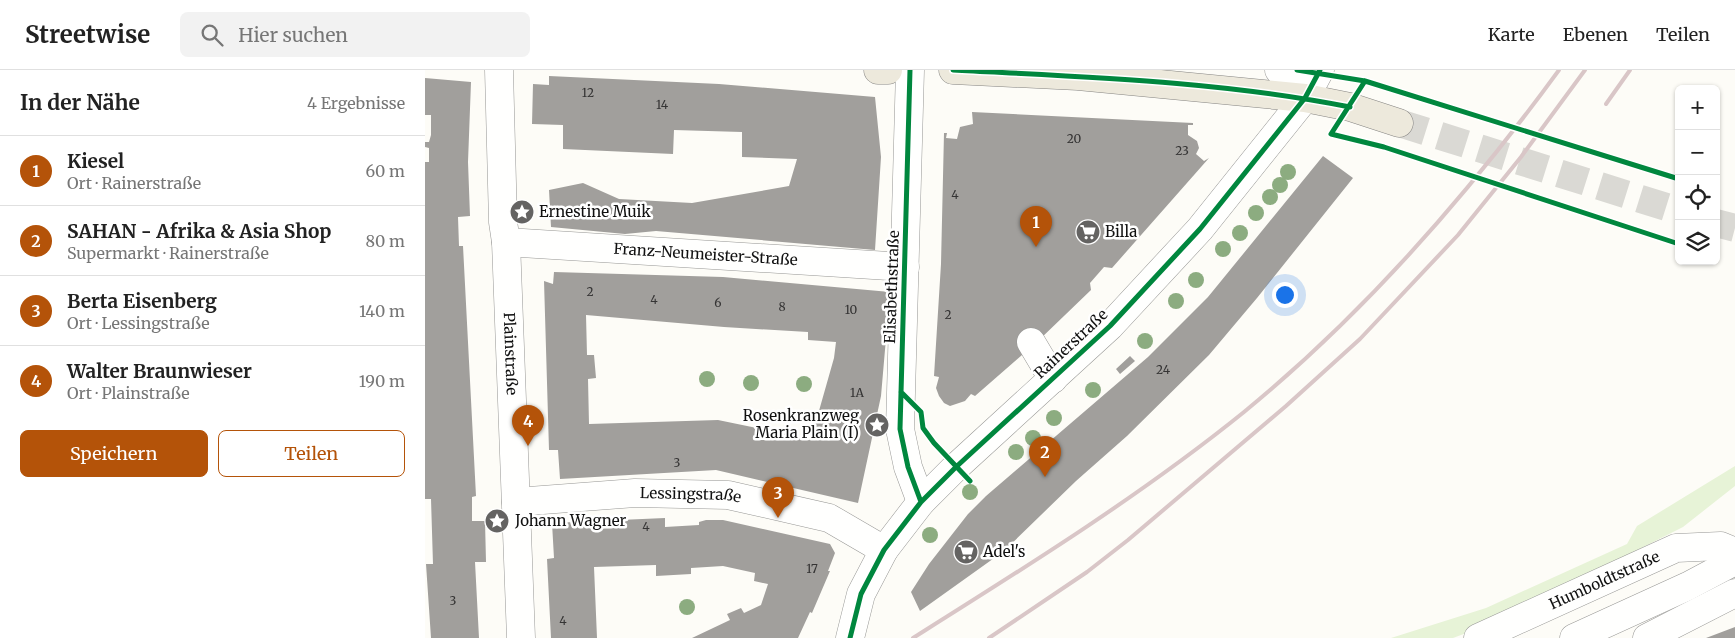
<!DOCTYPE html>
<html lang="de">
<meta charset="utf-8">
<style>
:root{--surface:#fff;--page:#f2f2f2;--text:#222;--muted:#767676;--line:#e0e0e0;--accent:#b45309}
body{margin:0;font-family:Merriweather,serif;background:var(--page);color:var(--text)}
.controls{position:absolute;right:15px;top:15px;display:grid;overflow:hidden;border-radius:8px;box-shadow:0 1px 4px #0004}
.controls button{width:45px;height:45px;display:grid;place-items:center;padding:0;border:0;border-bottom:1px solid var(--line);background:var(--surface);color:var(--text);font:25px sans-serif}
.you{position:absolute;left:859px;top:224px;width:18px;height:18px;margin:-12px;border:4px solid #fff;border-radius:50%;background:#1a73e8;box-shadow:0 0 0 8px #1a73e833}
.badge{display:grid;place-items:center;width:32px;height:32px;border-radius:50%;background:var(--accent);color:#fff;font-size:16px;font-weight:700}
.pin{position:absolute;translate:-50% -41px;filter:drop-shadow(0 1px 2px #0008)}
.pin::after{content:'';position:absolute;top:26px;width:18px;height:15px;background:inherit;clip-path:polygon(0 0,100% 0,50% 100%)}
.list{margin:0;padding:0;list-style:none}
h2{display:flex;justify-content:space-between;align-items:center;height:65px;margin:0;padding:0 20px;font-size:21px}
h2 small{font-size:16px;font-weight:400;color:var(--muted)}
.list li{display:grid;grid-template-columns:32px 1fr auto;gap:15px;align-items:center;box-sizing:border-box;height:70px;padding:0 20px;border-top:1px solid var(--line)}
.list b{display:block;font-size:19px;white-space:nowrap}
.list p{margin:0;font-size:16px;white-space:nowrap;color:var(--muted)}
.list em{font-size:16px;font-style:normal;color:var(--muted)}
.actions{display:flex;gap:10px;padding:15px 20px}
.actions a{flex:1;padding:11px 0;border:1px solid var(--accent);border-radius:8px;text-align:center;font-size:18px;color:var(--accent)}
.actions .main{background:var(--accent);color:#fff}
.icon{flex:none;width:28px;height:28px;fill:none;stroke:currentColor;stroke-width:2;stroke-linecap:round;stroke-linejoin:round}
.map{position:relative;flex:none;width:1310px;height:568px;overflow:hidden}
header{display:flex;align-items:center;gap:30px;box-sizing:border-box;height:70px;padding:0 25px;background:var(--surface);border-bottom:1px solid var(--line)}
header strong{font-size:24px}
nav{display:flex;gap:28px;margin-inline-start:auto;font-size:18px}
.search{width:350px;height:45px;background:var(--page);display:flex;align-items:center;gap:12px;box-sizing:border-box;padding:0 18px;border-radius:8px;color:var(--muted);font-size:19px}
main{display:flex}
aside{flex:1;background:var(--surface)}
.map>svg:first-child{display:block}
.green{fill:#e7f3d7}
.building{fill:#a19f9c;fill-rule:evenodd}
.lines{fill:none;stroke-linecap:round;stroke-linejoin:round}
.major-tunnel{stroke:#dad9d4;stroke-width:28;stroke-dasharray:28 14;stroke-linecap:butt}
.minor-casing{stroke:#979795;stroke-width:29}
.major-casing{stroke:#858482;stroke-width:29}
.minor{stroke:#fffffe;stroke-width:28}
.major{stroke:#ede9dc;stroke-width:28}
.rail{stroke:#d9c6c7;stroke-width:4}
.cycleway-casing{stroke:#fff;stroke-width:8}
.cycleway{stroke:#00873e;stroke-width:5}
.tree{fill:#8cac80}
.labels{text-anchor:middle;stroke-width:5;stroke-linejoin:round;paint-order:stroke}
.number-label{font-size:12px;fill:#353434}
.poi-label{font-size:15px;fill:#111;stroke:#fff;text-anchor:start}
.street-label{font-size:15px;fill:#111;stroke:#fff}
</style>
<header>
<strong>Streetwise</strong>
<div class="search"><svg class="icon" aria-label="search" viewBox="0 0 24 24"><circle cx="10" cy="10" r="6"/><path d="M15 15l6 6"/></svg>Hier suchen</div>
<nav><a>Karte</a><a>Ebenen</a><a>Teilen</a></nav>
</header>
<main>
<aside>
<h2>In der Nähe<small>4 Ergebnisse</small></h2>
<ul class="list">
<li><span class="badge">1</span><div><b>Kiesel</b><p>Ort · Rainerstraße</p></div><em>60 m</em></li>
<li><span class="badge">2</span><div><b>SAHAN - Afrika &amp; Asia Shop</b><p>Supermarkt · Rainerstraße</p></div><em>80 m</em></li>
<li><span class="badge">3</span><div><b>Berta Eisenberg</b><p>Ort · Lessingstraße</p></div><em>140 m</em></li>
<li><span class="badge">4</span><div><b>Walter Braunwieser</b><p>Ort · Plainstraße</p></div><em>190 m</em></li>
</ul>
<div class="actions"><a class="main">Speichern</a><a>Teilen</a></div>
</aside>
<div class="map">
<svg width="1310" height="568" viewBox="0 0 1310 568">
<rect width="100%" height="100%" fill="#fdfcf7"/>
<!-- green -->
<path class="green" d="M1310 396V416L1258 457 1068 553 1028 568H966L1061 538 1202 474 1212 456Z"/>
<!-- building -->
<path class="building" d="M124 6 294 14 450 27 456 87 450 180 231 161 200 164 126 157 124 120 158 113 194 129 267 133 364 116 372 89 317 87V62L249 60 248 84 138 79V55L107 54 108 14 124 15Z
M0 8 46 12 43 92 45 146 33 147 34 176H38L51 426 47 427V451H60L61 492H50L54 568H6L1 494H8L6 429H0V92H4V78L0 77V72H4L6 65V45H0Z
M547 42 768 53V55H763V65L772 71 774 78 771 84 779 91 784 88 687 198 679 197 665 213 666 220 613 271 550 326 546 324 540 331 525 336 519 333 514 326 511 318 514 307 509 306 516 194 519 63H522L521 68 532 69 535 57 548 54Z
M898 86 928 108 832 228 784 285 702 366 651 411 579 481 495 541 486 522 504 494 543 444 561 426 723 287 783 227Z
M129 202 298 207 465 222 456 326 433 433 291 400 135 409 133 380H124L119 211 128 214ZM161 245 299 257 383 262V270L411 272 409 288 386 369 293 350 164 354 163 309 171 308 169 285H162Z
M705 286 710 291 695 304 691 299Z
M240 448V457L274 455V452L281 450H298L405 474 410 483 403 501H405L387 543 385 542 373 568H267L305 550 302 544 316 538 319 543 336 535 343 514 329 511 330 503 298 496 266 498V504L231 506V495L169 497 172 568H126L122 489 129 488 127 453Z
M1310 557V568H1281Z"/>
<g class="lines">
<!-- major-tunnel -->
<path class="major-tunnel" d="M974 53 1254 141
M1291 153 1310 158"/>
<defs>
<g id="minor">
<path id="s1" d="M74 0 78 152 81 172 96 568"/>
<path d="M485 0 475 359 483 397 496 432"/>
<path d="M854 0 880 28"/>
<path id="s2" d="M81 172 480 197"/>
<path d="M606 272 628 309"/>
<path id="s3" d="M91 432 210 423 303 425 404 448 459 480"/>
<path d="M425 568 436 524 459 480 496 432 531 397 685 256 775 159 880 28 895 0"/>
<path id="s4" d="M1053 568 1251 478 1296 476 1310 482"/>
<path d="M1149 568 1263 516 1310 491"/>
<path d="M1222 568 1310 523"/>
</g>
<path id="major" d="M453 0H463
M528 0 653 6 880 28 925 37 974 53"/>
</defs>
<!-- minor casing -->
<use href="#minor" class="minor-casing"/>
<!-- major casing -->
<use href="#major" class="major-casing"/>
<!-- minor -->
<use href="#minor" class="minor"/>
<!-- major -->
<use href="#major" class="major"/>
<!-- rail -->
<path class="rail" d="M1181 34 1205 0
M488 568C601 497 715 426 819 342 940 243 1042 126 1134 0
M564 568 662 502 703 470 861 336 935 269 1033 165 1096 87 1160 0"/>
<defs>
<path id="cycleway" d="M485 0 475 359 483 397 496 432
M528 0C660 7 795 11 925 37
M872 0 940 11 1254 109
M940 11 906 64 959 77 1254 174
M476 322 496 342 498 358 509 373 545 411
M425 568 436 524 459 480 496 432 531 397 685 256 775 159 880 28 895 0"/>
</defs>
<!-- cycleway casing -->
<use href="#cycleway" class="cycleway-casing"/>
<!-- cycleway -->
<use href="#cycleway" class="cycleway"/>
</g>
<!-- trees -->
<g class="tree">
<circle cx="863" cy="102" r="8"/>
<circle cx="855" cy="115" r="8"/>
<circle cx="845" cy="127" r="8"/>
<circle cx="831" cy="143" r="8"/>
<circle cx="815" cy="163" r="8"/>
<circle cx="798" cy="179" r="8"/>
<circle cx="771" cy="210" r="8"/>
<circle cx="751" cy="231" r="8"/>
<circle cx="720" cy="271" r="8"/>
<circle cx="282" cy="309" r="8"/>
<circle cx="326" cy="313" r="8"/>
<circle cx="379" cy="314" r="8"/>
<circle cx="668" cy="320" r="8"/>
<circle cx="629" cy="348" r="8"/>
<circle cx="608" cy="368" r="8"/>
<circle cx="591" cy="382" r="8"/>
<circle cx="545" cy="422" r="8"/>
<circle cx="505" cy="465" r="8"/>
<circle cx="262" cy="537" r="8"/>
</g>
<!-- icons -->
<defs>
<symbol id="sight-disc" viewBox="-11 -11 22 22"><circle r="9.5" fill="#646362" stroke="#fff"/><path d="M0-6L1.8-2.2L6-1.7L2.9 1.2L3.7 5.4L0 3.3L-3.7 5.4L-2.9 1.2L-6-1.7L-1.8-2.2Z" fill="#fff"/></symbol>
<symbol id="supermarket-disc" viewBox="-11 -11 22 22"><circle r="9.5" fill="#646362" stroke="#fff"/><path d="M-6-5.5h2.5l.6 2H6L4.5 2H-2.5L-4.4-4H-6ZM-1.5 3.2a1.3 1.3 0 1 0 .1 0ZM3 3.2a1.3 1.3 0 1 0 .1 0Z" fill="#fff"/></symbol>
</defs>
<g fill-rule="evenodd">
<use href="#sight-disc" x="83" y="128" width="28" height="28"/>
<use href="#supermarket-disc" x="649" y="148" width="28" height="28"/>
<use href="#sight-disc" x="438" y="341" width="28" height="28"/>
<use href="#sight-disc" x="58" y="437" width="28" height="28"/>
<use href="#supermarket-disc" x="527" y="468" width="28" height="28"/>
</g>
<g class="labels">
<!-- number labels -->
<g class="number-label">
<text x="163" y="27">12</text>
<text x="237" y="39">14</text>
<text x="649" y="73">20</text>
<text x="757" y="85">23</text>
<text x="530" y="129">4</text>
<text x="165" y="226">2</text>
<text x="229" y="234">4</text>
<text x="293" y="237">6</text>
<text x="357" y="241">8</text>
<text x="426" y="244">10</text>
<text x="523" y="249">2</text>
<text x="738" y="304">24</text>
<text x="432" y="327">1A</text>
<text x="252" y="397">3</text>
<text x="221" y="461">4</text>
<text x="387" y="503">17</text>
<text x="28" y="535">3</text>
<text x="138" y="555">4</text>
</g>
<!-- poi labels -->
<g class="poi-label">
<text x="114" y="147">Ernestine Muik</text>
<text x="680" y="167">Billa</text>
<text x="434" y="351" text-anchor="end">Rosenkranzweg<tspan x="434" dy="17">Maria Plain (I)</tspan></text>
<text x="90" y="456">Johann Wagner</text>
<text x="558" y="487">Adel's</text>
</g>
<!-- street labels -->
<g class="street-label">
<text dy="5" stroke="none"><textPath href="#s2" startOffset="200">Franz-Neumeister-Straße</textPath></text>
<text transform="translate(467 217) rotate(-88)" y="5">Elisabethstraße</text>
<text transform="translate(646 274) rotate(-43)" y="5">Rainerstraße</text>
<text dy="5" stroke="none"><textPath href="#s1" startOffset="284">Plainstraße</textPath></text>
<text dy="5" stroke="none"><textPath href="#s3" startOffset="175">Lessingstraße</textPath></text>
<text dy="5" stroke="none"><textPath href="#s4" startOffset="139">Humboldtstraße</textPath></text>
</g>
</g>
</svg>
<div class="controls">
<button>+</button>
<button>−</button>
<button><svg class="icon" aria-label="locate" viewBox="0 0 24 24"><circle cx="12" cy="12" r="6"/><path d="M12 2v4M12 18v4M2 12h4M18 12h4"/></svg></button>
<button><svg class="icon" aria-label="layers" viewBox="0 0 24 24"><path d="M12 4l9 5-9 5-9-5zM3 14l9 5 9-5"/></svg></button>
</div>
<div class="you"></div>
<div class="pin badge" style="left:611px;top:177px">1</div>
<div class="pin badge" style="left:620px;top:407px">2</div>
<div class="pin badge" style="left:353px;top:448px">3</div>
<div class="pin badge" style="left:103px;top:376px">4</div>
</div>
</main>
